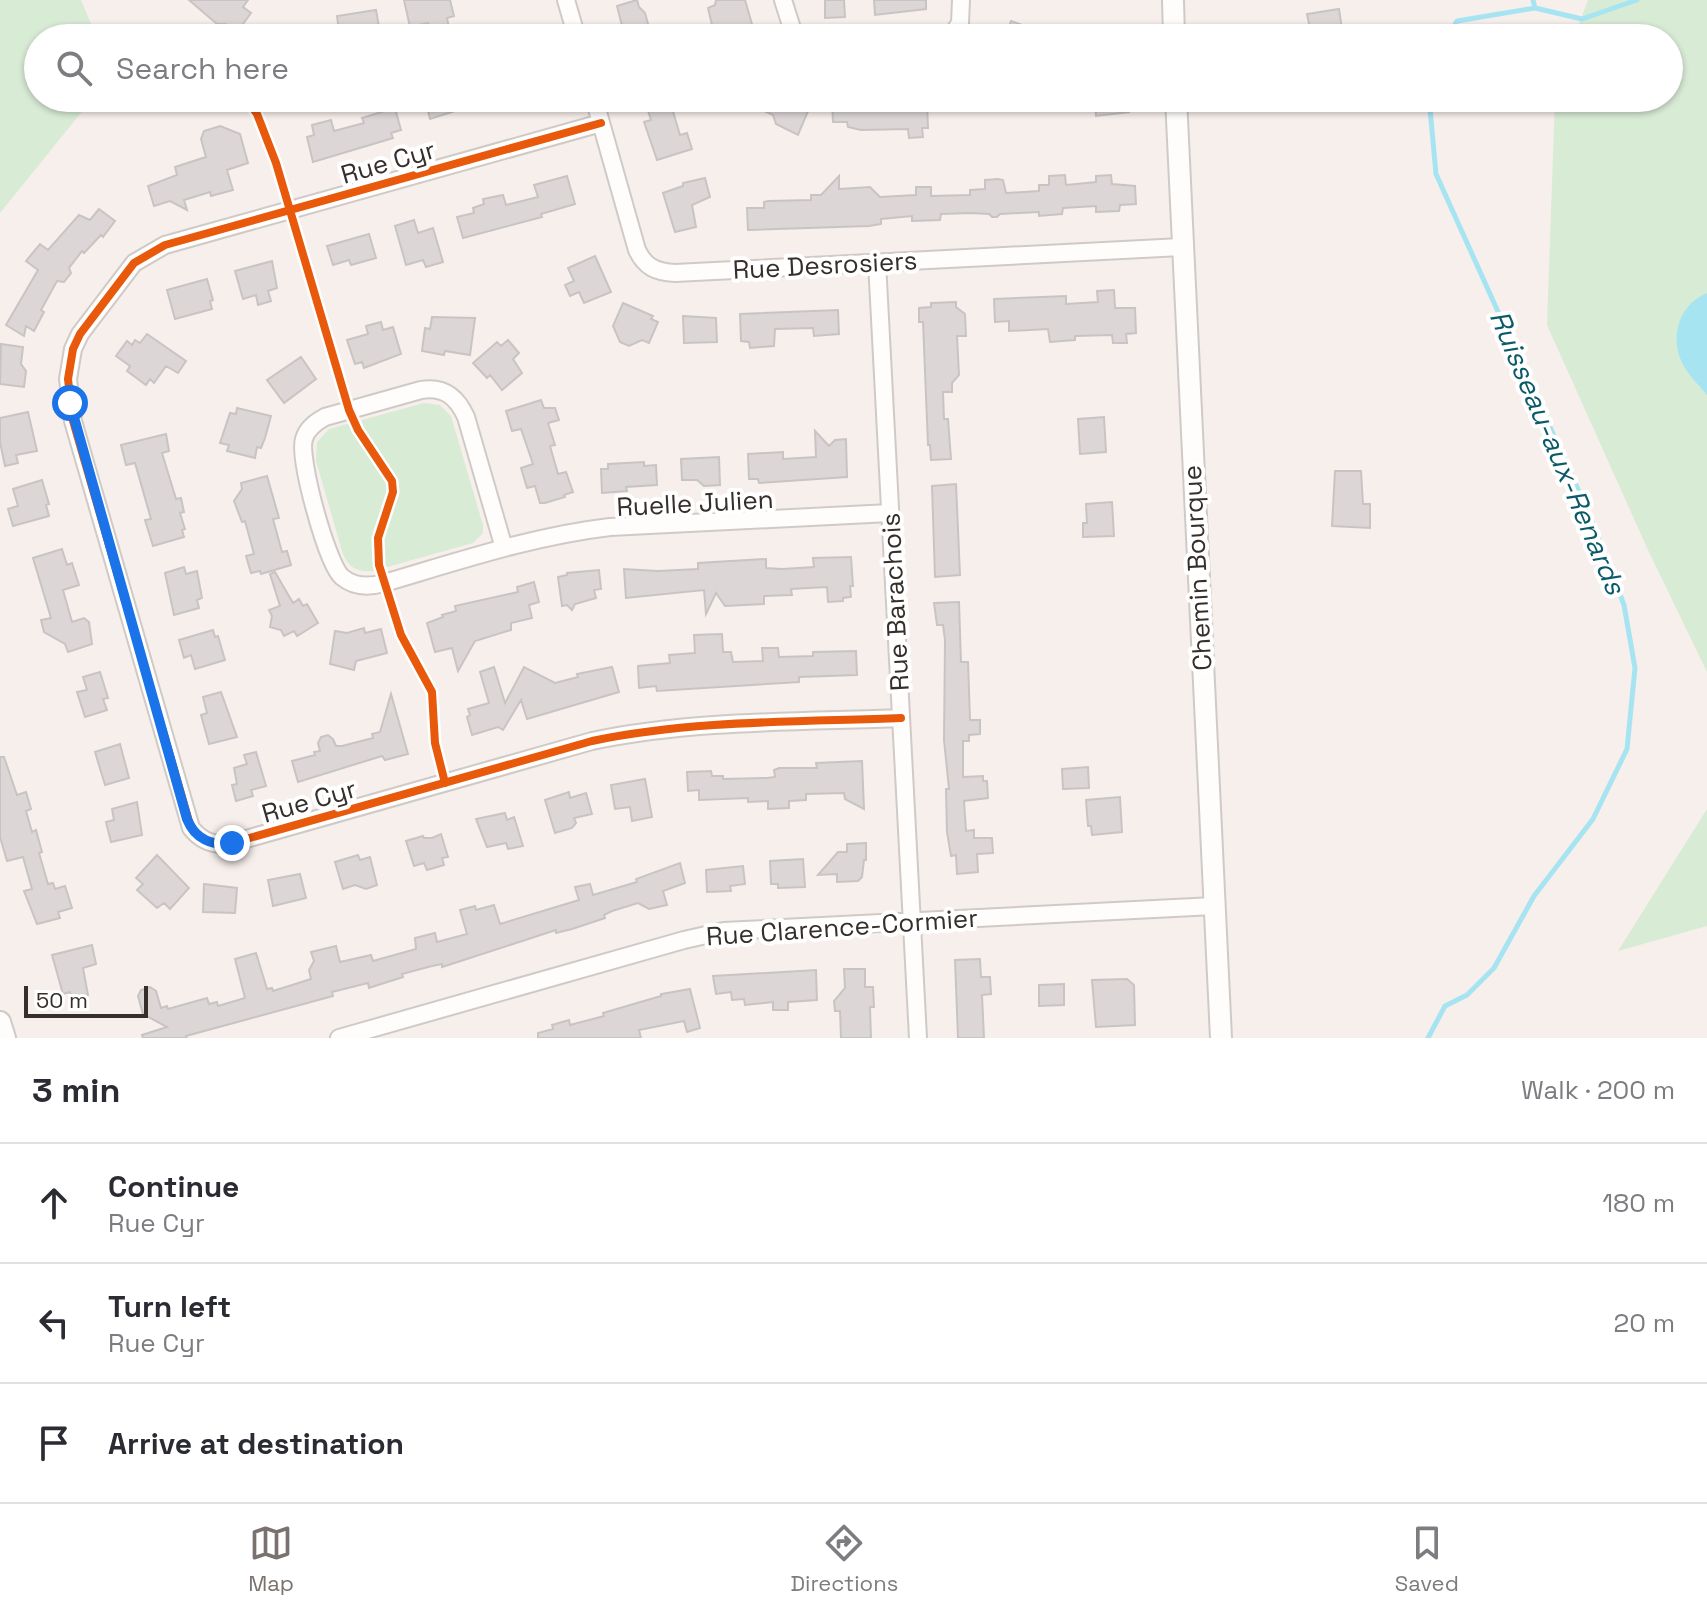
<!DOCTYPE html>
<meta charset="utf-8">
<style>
:root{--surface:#fff;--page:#f2f2f3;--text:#2b2b33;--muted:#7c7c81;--line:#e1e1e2;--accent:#79726e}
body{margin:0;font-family:"Space Grotesk",sans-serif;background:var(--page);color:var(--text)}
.scale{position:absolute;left:24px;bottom:20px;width:124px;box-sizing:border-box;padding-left:8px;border:4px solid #352e2a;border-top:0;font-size:22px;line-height:28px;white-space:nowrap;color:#352e2a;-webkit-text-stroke:6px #fff;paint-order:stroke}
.stop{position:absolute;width:24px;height:24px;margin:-18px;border:6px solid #1a73e8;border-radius:50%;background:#fff}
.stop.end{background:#1a73e8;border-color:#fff;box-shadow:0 2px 8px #0008}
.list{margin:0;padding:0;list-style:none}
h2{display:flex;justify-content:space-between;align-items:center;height:104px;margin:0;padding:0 32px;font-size:34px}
h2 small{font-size:26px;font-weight:400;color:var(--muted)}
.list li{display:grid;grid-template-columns:52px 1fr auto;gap:24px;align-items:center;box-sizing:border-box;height:120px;padding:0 32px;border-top:2px solid var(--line)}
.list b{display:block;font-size:30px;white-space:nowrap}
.list p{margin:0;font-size:26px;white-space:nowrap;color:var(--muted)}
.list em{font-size:26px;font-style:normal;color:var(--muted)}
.icon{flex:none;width:44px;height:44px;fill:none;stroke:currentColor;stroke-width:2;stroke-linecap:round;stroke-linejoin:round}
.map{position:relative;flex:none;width:1707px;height:1038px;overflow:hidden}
.search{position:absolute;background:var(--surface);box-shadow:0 2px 6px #0004;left:24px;right:24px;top:24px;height:88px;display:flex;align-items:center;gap:20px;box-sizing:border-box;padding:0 28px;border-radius:44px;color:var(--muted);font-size:30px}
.sheet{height:464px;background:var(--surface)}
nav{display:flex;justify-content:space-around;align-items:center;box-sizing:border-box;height:112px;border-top:2px solid var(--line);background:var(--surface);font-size:22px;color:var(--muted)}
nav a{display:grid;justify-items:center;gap:4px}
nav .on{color:var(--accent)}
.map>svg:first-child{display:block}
.green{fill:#d8ebd5}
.water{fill:#a7e4f2}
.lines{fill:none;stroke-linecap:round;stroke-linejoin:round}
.stream{stroke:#a7e4f2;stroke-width:5}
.building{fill:#dcd6d7;stroke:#c9c4c4;stroke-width:2}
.minor-casing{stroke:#d0cac6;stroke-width:20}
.tertiary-casing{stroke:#d0cac6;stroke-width:24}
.minor{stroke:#fefdfc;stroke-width:16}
.tertiary{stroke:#fefdfc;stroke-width:20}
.cycleway-casing{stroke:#fff;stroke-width:13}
.cycleway{stroke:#e8590c;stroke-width:8}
.route{stroke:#1a73e8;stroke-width:10}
.labels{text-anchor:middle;stroke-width:8;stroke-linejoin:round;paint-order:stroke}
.street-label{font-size:26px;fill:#352e2a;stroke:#fff}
.water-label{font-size:28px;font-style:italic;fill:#0b5a69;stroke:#fff}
</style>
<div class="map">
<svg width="1707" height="1038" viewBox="0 0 1707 1038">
<rect width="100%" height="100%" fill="#f7efeb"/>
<!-- green -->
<path class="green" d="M0 0H81L97 38H38V98H93L0 213Z
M1588 0H1707V672L1648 550 1547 325 1555 98H1669V38H1574Z
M424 403 440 405 451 416 483 525V533L473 543 373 571C356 573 347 566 342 551L316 461 317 442 329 429Z
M1707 809V926L1618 951Z"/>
<!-- water -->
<path class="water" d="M1707 293V395C1698 384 1685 372 1680 358 1671 331 1681 304 1707 293Z"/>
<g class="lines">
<!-- stream -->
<path class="stream" d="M1533 0 1535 8
M1447 38 1457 21 1535 8 1582 19 1637 0
M1428 1038 1445 1006 1467 995 1494 968 1534 896 1593 819 1627 749 1635 668 1624 605 1590 516 1436 174 1429 98"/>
</g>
<!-- building -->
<path class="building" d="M189 0H248L243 7 251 13 237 32 226 24H217Z
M404 0H450L454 16 447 18 449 28 430 33 428 23 410 27Z
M637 0 639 7 645 13 652 38H625L617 6Z
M716 0H745L756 38H715L708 8 715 5Z
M825 0H844L845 17 825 18Z
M874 0H926V9L875 15Z
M1339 9 1342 29 1311 34 1307 14Z
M376 10 381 38H340L337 16Z
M1011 21 1053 36V38H1005Z
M425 98H482L483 102 430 119Z
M644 98H669L680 135 687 133 692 149 657 160 644 122 651 120Z
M767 98H797L811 104 798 135 776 124 773 115 762 110Z
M848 98H920V102H927L928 128H922L923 137 909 138 908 129 861 130 848 127 847 122H833L832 100Z
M1095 98H1128L1129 112 1096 116Z
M395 108 401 130 391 133 393 138 313 162 307 137 314 135 312 125 331 120 334 131 364 123 362 118Z
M220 126 240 134 248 163 227 170 233 190 211 196 210 192 184 200 187 210 170 201 154 206 148 186 177 175 175 167 206 157 201 139 204 131Z
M1065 175 1066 185 1096 182V176L1111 175 1112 184 1135 186 1136 204 1120 205 1119 211 1096 212V206L1063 208 1062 214 1039 216V212L1000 214 997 217H992L989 214 971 213 941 214 940 220 912 221V216L881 219V224L869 226 748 230 747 208H764V202L768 201 811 200V195H821L839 176V189L870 187 880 197 916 195V187H931V196L970 195V190L985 189V180L998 179 1003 180 1006 193 1039 191V185H1049V176Z
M567 176 575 204 541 214 542 217 463 238 457 217 474 213 473 208 484 204 483 199 503 195 506 205 538 197 534 185Z
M705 178 710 197 692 205 696 227 675 232 663 193 683 186V183Z
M99 209 115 221 103 237 101 235 84 253 82 251 69 268 71 273 64 282 57 281 41 310 44 312 34 331 26 326 24 336 6 325 38 270 26 261 40 244 48 250 79 215 90 220Z
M414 220 418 233 433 228 443 262 426 267 423 260 406 265 395 226Z
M369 234 376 258 351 265 349 260 333 265 327 246Z
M595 256 611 292 584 303 579 292 570 296 565 285 574 281 568 268Z
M272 261 277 288 268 291 271 301 258 305 256 295 243 299 235 271Z
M207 279 213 300 210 301 212 309 175 319 167 290Z
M1114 290 1115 308H1135L1136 333 1126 334 1127 343H1113L1112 335 1075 336V340L1050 342 1048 329 1009 331V321L995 322 994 299 1066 296V304L1098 302 1097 291Z
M956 302V307L965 314 966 336H957L959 375 952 383V392H943L944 419H948L951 459 931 460 930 445H928L923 322H919V308L931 307V303Z
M623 303 653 316 651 319 658 322 649 343 642 340 629 346 620 342 613 326Z
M838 310 839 334 814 336 813 328 775 329 774 346 750 348 749 342 741 341 740 314Z
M683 316 716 318 717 342 684 343Z
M432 317 475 318 470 355 445 351 444 355 422 351 425 328 430 329Z
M381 322 383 330 393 327 401 354 364 368 362 362 355 364 347 340 368 334 366 326Z
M147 334 186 361 178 373 166 366 154 383 150 379 146 385 127 371 130 366 116 356 127 341 132 345 135 340 140 343Z
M508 340 519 353 513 359 522 373 502 390 490 375 487 378 473 363 497 342 501 346Z
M1 344 23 347 21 364 26 371 24 387 0 384Z
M301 357 316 379 284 403 267 380Z
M541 400 544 408H555L559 420 548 423 555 445 550 446 558 474 566 472 573 492 564 495 565 497 545 503H540L535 486 527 488 521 468 533 464 521 429 512 431 506 411Z
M237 408 271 416 265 438 261 448 257 447 255 458 227 451 229 445 220 443 230 413 236 414Z
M28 412 37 451 16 455 18 463 5 466 0 442V418Z
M1104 417 1106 452 1080 454 1078 419Z
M815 431 829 446 835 440 846 439 847 477 759 483 758 479H749L748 454 783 452V459L816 457Z
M166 434 169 451 162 453 176 499 181 498 184 512 180 513 185 529 182 530 184 537 153 546 145 520 151 519 135 463 126 465 121 445Z
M719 457 720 485 704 486 697 480H682L681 459Z
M644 462V466L656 465 657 485 626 487 627 491 602 493 601 469H608V464Z
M1335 471H1361L1363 504H1370V528L1332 526Z
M267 476 279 518 273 519 282 552 287 551 291 565 261 574 260 571 251 573 246 556 254 554 245 521 242 522 234 501 242 489 241 483Z
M42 480 49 504 46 505 49 516 13 526 8 509 18 506 13 489Z
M956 484 960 575 935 577 932 486Z
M1112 502 1114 536 1083 537V523H1087L1086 504Z
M62 549 67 565 72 563 79 585 63 590 72 622 84 618 89 622 92 644 68 652 65 644 44 632 41 620 51 618 33 558Z
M851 557 853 586H850L851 597 843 598V601L828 602 827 587 791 589 792 595 764 596V604L725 606 716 593 706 614 704 590 626 598 624 569 658 571 698 569V563L766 559V568L782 569 814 567 813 558Z
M184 567 186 574 197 571 202 598 197 600 199 608 174 615 165 573Z
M599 570 601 589 594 590 596 598 575 604 572 610 567 605 562 606 558 577 567 575V573Z
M275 572 293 603 299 599 303 606 307 604 318 623 297 636 294 631 284 636 281 630 270 627 272 616 269 610 280 606 270 574Z
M534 582 539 602 529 605 532 618 511 623V630L475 641 458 671 452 648 435 652 427 623 443 617 442 615 456 611 455 606 518 592 517 587Z
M959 602 961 662H968L970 720H980V734L969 735V741H963V777L983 776V781H987L988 798 964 801 966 831 974 830V838H992L993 853 977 854 978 872 957 874 956 855 951 856 947 832 946 789H949L944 740 945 640 943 625H937L934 603Z
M364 628 365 633 381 629 387 653 356 661 354 670 330 664 335 631 347 633Z
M213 630 215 637 218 636 225 660 195 669 191 655 184 658 179 640Z
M722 634 723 652H731L733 662 763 661 762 648H778L779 657 813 656V652L856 651 857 675 799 677V682L657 691 656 686 639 688 638 666 670 663 669 655 695 653 694 635Z
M494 667 505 703 524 667 555 683 578 677 577 674 612 667 619 692 527 719 521 700 503 730 498 727 472 735 467 717 470 715 468 709 489 703 480 672Z
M100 672 108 698 103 699 107 710 85 717 77 692 87 690 83 677Z
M221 692 237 737 209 744 201 715 207 713 203 697Z
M391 694 408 754 385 760 382 756 298 782 292 761 315 755 314 752 320 751 318 743 321 737 328 735 333 739 336 746H342L373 738 372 734 380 732Z
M120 744 129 778 105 785 95 752Z
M256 752 266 786 251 790 253 796 236 801 232 785 237 784 234 768 247 764 244 755Z
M0 757H4L17 795 26 792 31 809 26 811 32 832 36 830 42 852 39 853 48 884 53 883 55 889 65 886 72 908 58 912 60 918 37 924 24 891 32 889 23 857 7 861 0 837Z
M862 761 864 809 845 799 844 793 806 794V800L789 801V808L768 809V801L748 802V798L699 800V790L688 791 687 772 711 771 712 776H723V779L767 778 775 777 774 770 779 768H817L816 763Z
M1088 767 1089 788 1063 789 1062 769Z
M645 779 652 817 632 821 630 807 615 809 611 785Z
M569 792 570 798 586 793 592 814 574 818 576 823 572 828 555 833 545 800Z
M1120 797 1122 832 1092 835 1091 826H1088L1086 800Z
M137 802 142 835 111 842 106 822 114 820 112 809Z
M505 813 507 820 514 817 523 846 508 849 506 843 487 847 476 819Z
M441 834 448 857 442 858 444 865 427 870 424 863 414 866 406 841 423 836 424 838H432Z
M866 843V860H864L862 877 858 881 837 882V874L818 875 838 852H847V844Z
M157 855 189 888 170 909 164 903 157 908 137 890 143 884 136 878Z
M358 855 360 860 370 857 377 885 366 889 355 885 343 889 335 862Z
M803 859 805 887 778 888V884H771L770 861Z
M680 863 685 883 663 891 667 905 649 909 638 903 612 911 604 915 605 918 572 929 556 933V930L442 967V964L432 966 402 974 403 977 369 988 368 983 332 992 333 996 186 1036 187 1038H143L142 1035 167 1027 143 1014 138 996 141 990 150 987 156 991 161 1008 167 1006 168 1009 207 998 209 1004 217 1002 218 1006 245 998 235 959 256 953 267 989 272 988 273 991 311 979 309 970 314 961 311 952 336 946 340 962 371 955 373 961 416 949 415 938 435 933 437 942 467 934 460 910 475 906 476 910 494 905 500 924 579 900 575 887 590 884 593 895 637 882 636 879Z
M743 866 745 884 730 886 731 891 707 892 706 870Z
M300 874 306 898 273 906 268 880Z
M204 884 237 888 235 913 203 912Z
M92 945 96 964 83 968 88 995 72 999 70 992 63 994 52 955Z
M980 959 981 977H990L991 994 982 995 984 1038H958L955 960Z
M844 969H865V987H873L874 1007H870L871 1038H841L840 1011H835L834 1001 845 988Z
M816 970 817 1000 788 1002V1010H773V1002L745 1005 744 999 732 1000 731 992 716 994 713 976Z
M1127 979 1134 985 1135 1025 1096 1027 1092 980Z
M1064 984V1005L1039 1006V985Z
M690 989 700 1028 687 1032 684 1021 639 1030 641 1038H538V1033L553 1029 552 1025 569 1020 570 1025 604 1016 603 1013 661 996V994Z"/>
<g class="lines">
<defs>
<path id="minor" d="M566 0 577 38
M783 0 795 38
M950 38 960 23 961 0
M594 98 637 250C645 267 656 272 675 273L1181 247
M601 123 165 245 134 263 80 334 73 349 68 379 73 421 191 828C202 842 215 846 232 843L592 741C693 720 798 722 901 718
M877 262 918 1038
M504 548 466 417C457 397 444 386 421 390L325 417C316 422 307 428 304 439 298 458 327 564 342 577 354 587 370 587 384 583 459 561 533 536 610 527L890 513
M339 1038 684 940 724 931 1214 906"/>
<path id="tertiary" d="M1173 0 1174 38
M1176 98 1221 1038
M0 1022 5 1038"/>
</defs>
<!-- minor casing -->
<use href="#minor" class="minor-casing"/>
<!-- tertiary casing -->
<use href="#tertiary" class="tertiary-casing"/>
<!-- minor -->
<use href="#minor" class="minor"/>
<!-- tertiary -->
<use href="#tertiary" class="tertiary"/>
<defs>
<path id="cycleway" d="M246 98 257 114 276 163 349 410 358 430 392 481 393 492 378 538 379 565 401 635 432 692 435 743 445 783
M601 123 165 245 134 263 80 334 73 349 68 379 73 421 191 828C202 842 215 846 232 843L592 741C693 720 798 722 901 718"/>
</defs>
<!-- cycleway casing -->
<use href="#cycleway" class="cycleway-casing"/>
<!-- cycleway -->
<use href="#cycleway" class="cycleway"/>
</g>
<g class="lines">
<!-- route -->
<path class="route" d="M70 403 187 819C195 839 212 846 232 843"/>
</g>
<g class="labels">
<!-- street labels -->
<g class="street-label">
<text transform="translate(388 162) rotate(-16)" y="9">Rue Cyr</text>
<text transform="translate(825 265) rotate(-3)" y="9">Rue Desrosiers</text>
<text transform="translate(695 503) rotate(-3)" y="9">Ruelle Julien</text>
<text transform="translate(1197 568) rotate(-93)" y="9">Chemin Bourque</text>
<text transform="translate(895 602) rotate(-93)" y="9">Rue Barachois</text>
<text transform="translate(309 801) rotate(-16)" y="9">Rue Cyr</text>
<text transform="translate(842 927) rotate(-4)" y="9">Rue Clarence-Cormier</text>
</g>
<!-- water labels -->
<g class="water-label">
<text transform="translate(1558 452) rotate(67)" y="10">Ruisseau-aux-Renards</text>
</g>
</g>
</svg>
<div class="scale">50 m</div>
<div class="stop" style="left:70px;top:403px"></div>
<div class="stop end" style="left:232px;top:843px"></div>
<div class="search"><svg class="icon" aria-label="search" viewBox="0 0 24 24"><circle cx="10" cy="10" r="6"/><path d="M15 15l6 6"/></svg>Search here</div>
</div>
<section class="sheet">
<h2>3 min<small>Walk · 200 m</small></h2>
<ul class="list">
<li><svg class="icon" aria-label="ahead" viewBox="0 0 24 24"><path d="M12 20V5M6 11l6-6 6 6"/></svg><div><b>Continue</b><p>Rue Cyr</p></div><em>180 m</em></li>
<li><svg class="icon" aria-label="left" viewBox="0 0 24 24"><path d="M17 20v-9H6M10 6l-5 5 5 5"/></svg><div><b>Turn left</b><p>Rue Cyr</p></div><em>20 m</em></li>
<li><svg class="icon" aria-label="arrive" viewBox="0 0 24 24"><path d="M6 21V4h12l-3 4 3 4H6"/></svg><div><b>Arrive at destination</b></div></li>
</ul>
</section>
<nav>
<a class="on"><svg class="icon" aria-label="map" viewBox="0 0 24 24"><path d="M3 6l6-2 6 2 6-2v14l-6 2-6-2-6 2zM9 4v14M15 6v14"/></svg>Map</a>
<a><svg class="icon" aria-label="directions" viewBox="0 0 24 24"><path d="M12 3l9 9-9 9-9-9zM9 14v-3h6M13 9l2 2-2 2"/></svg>Directions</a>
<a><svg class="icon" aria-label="saved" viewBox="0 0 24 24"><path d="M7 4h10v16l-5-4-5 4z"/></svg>Saved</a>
</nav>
